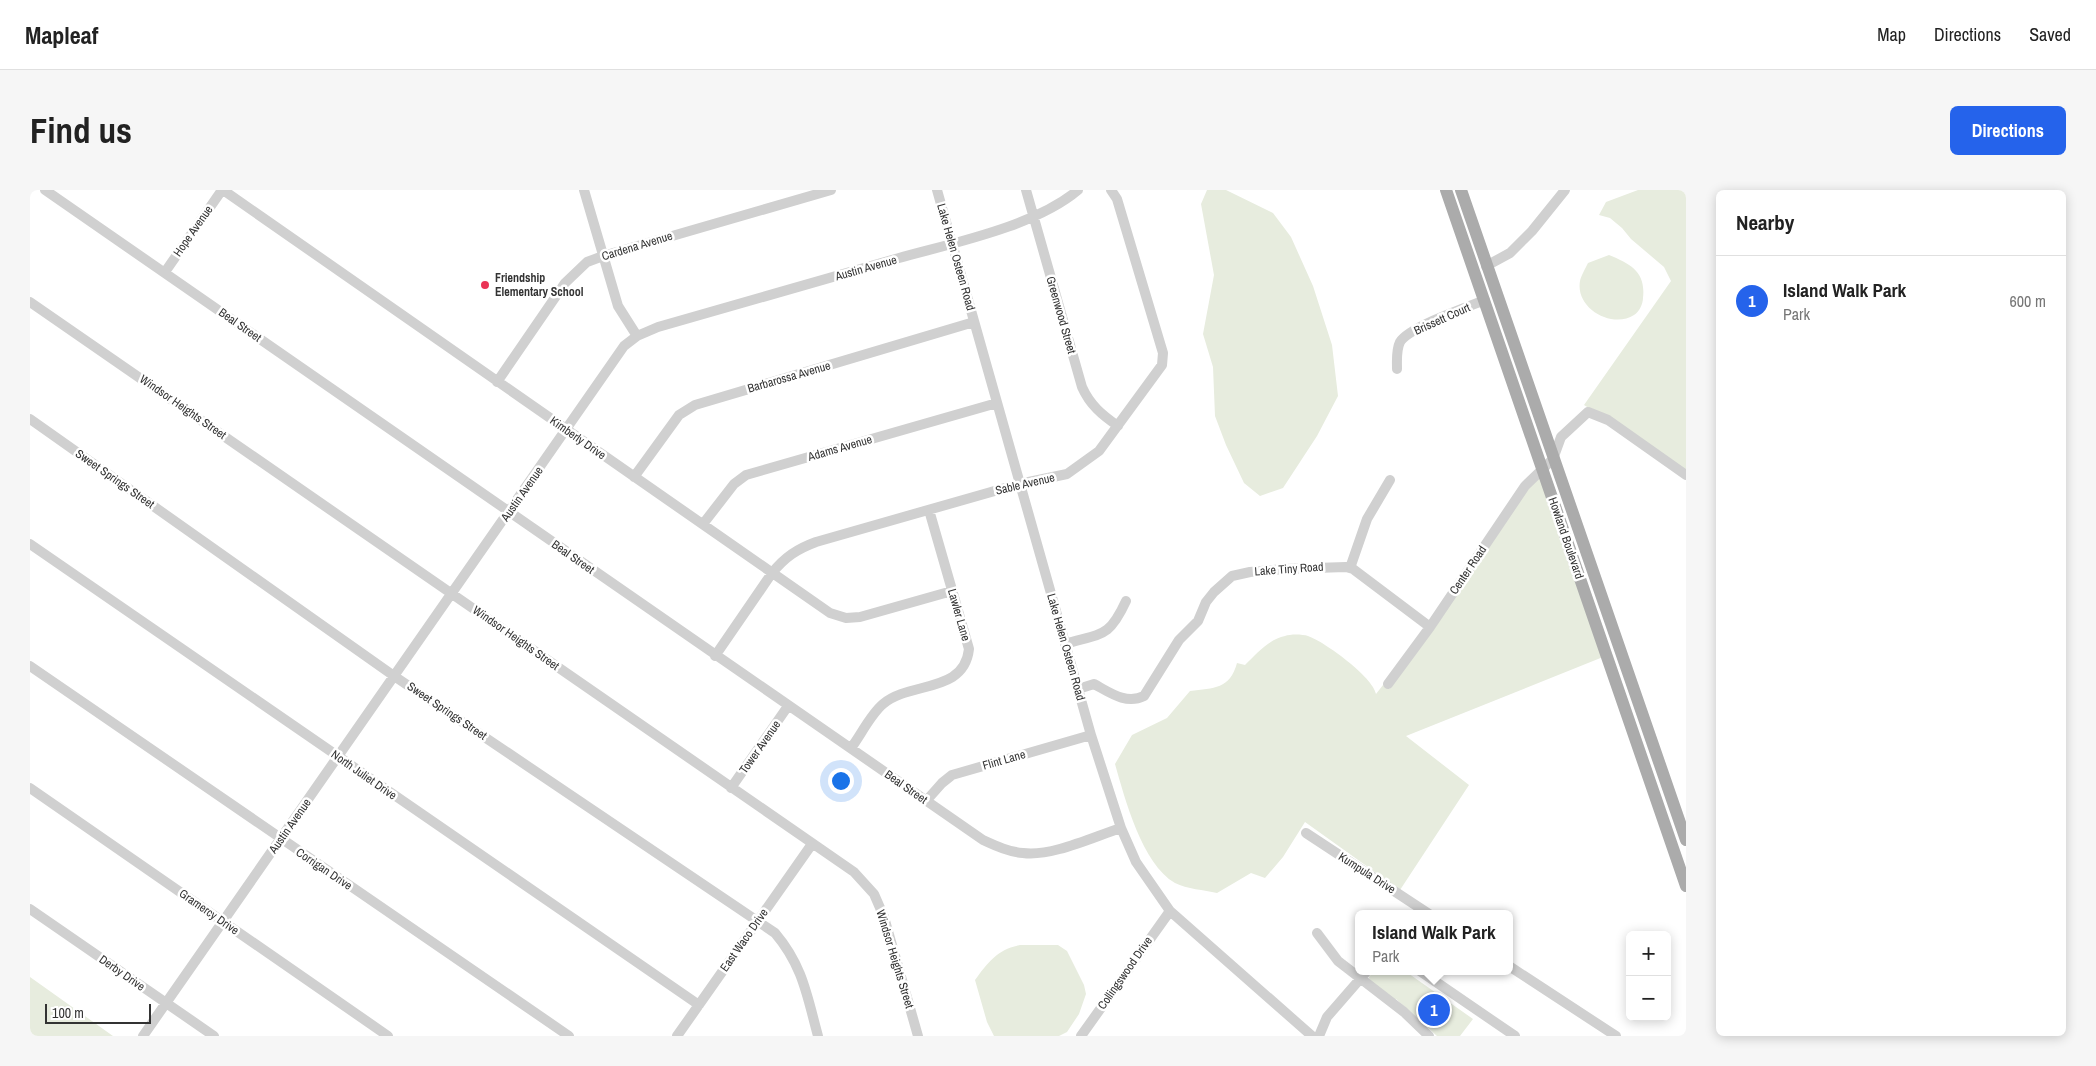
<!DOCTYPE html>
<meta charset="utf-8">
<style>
:root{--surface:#fff;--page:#f6f6f6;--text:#222;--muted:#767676;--line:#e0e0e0;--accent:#2563eb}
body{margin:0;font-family:"Archivo Narrow",sans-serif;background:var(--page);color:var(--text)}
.controls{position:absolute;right:15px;bottom:15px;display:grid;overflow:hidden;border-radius:8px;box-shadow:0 2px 12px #0003}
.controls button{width:45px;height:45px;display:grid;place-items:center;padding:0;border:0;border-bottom:1px solid var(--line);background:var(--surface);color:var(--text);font:25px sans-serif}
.scale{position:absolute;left:15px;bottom:12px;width:106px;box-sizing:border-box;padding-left:5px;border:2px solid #333;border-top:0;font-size:14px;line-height:18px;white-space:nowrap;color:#333;-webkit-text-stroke:4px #fff;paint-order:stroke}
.you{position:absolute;left:810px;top:590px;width:18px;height:18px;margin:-12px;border:4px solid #fff;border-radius:50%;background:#1a73e8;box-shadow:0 0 0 8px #1a73e833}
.badge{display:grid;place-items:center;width:32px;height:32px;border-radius:50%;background:var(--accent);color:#fff;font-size:16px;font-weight:700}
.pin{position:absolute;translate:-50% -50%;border:2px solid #fff;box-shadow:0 1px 5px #0006}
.popup{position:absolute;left:1325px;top:720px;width:158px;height:65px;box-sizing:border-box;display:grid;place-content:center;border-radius:8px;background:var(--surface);filter:drop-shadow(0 1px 4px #0005);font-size:16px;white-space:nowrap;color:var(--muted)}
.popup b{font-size:19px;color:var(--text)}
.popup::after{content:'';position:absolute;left:50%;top:100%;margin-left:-10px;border:10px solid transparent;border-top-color:var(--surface)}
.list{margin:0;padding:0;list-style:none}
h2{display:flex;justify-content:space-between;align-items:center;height:65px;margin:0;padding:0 20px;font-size:21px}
h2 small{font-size:16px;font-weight:400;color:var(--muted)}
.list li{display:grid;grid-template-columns:32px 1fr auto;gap:15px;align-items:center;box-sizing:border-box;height:90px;padding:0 20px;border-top:1px solid var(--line)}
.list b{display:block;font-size:19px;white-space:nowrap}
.list p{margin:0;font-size:16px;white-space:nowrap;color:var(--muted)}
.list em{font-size:16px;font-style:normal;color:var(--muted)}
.map{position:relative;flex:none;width:1656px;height:846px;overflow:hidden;border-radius:8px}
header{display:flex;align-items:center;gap:30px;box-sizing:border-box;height:70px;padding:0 25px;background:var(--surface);border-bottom:1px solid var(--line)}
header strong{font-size:24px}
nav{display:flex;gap:28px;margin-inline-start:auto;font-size:18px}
.intro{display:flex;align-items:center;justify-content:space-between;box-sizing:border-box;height:120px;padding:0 30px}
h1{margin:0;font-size:35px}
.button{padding:12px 22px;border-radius:8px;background:var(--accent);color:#fff;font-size:18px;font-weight:700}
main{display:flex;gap:30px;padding:0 30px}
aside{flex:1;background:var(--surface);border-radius:8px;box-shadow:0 2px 12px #0003}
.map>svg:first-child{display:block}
.green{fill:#e7ecde}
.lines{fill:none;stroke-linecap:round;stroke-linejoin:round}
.minor{stroke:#d0d0d0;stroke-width:10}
.major{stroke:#ababab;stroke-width:12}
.poi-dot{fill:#ea3456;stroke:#fff;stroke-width:2}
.labels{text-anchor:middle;stroke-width:5;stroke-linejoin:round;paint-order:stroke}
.street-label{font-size:12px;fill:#333;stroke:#fff}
.poi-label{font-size:12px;font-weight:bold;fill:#333;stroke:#fff;text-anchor:start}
</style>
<header>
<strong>Mapleaf</strong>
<nav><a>Map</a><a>Directions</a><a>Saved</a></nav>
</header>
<div class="intro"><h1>Find us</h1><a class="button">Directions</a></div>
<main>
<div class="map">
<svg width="1656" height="846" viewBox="0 0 1656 846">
<rect width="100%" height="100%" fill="#fff"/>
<!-- green -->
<path class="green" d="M1177 0H1196L1243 23 1261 47 1283 96 1302 155 1308 206 1287 246 1253 298 1230 306 1214 293 1196 255 1185 226 1183 177 1173 144 1184 85 1171 14Z
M1608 0H1656V280L1554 215 1641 91 1634 77 1601 49 1592 38 1580 28 1569 25 1576 12Z
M1579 65C1601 74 1616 82 1613 108 1613 114 1609 122 1604 125 1583 139 1545 119 1550 91 1551 86 1555 79 1558 73Z
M1510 286 1573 467 1376 546 1439 595 1370 700 1275 632 1253 667 1235 688 1221 683 1187 703C1174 700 1157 699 1145 693 1112 674 1095 609 1085 574L1102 545 1137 528 1160 501C1184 498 1200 499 1207 473L1215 475C1226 464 1239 449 1255 446 1260 444 1272 444 1278 446 1295 452 1343 487 1346 504L1353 495 1359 499 1405 436 1497 299Z
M990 755H1028L1037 761 1054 795 1056 804 1049 824 1037 842 1029 846H964L957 832 945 790C958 772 968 759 990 755Z
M1344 781H1375L1443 829 1430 846H1407L1366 809 1360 810 1340 793 1339 787Z
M0 787 83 846H0Z"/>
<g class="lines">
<!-- minor -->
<path class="minor" d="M15 0 953 650C966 656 979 662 993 663 1021 667 1063 647 1091 638
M193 0 800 423 816 428 830 427 922 401
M554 0 588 116 607 146
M907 0 1061 545 1091 638 1106 672 1140 721 1282 846
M996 0 1052 197C1060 215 1072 225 1088 236
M1456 76 1480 63 1502 41 1535 0
M135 82 192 0
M0 112 824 682 844 704 854 727 888 846
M1367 179C1367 170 1366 160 1370 152 1379 137 1437 117 1455 110
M467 192 535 93 557 72 573 66 801 0
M0 229 364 486 745 743C773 776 777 806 788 846
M604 287 649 225 665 215 944 132
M673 334 704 294 716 285 967 213
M0 354 669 815
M1320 378 1337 329 1360 290
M1035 454C1072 443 1079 448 1096 411
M685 466 742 383C755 367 767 359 786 352L989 294 1037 284 1069 261 1132 175 1133 163 1087 9 1081 0
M0 476 539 846
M1358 494 1400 437 1495 296 1523 269 1531 247 1558 222 1578 230 1656 285
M1048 499 1064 494C1079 502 1096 515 1114 506L1149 450 1168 431 1176 412 1184 402 1202 386 1220 382 1254 379 1316 377 1323 379 1400 437
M821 558C831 545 840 525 853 514 880 491 934 504 939 459L899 320
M0 598 358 846
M701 598 758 516
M896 611 912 593 922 585 1061 545
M1276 643 1399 724
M0 719 184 846
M1287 743 1308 771 1374 822 1399 846
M1479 776 1586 846
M1390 781 1485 846
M113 846 594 156 607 146 628 137C708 114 788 91 869 68 923 53 1006 36 1048 0
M647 846 782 654
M1051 846 1140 721
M1289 846 1297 827 1337 781"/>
<!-- major -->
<path class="major" d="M1416 0 1656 696
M1431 0 1656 650"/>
</g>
<!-- markers -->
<circle class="poi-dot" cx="455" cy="95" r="5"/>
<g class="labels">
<!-- street labels -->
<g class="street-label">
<text transform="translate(163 41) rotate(-55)" y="4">Hope Avenue</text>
<text transform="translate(607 56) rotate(-17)" y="4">Cardena Avenue</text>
<text transform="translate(926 67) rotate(74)" y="4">Lake Helen Osteen Road</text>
<text transform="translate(836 78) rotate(-16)" y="4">Austin Avenue</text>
<text transform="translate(1031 125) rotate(74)" y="4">Greenwood Street</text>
<text transform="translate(1412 129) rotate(-24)" y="4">Brissett Court</text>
<text transform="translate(210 135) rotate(35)" y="4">Beal Street</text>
<text transform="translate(759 187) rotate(-16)" y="4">Barbarossa Avenue</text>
<text transform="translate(153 217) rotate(35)" y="4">Windsor Heights Street</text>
<text transform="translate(548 248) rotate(35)" y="4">Kimberly Drive</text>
<text transform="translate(810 258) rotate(-16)" y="4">Adams Avenue</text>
<text transform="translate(85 289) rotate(35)" y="4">Sweet Springs Street</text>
<text transform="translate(995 294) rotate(-13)" y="4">Sable Avenue</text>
<text transform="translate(492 304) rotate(-55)" y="4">Austin Avenue</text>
<text transform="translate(1536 348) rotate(71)" y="4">Howland Boulevard</text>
<text transform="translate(543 367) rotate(35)" y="4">Beal Street</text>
<text transform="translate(1259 379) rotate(-4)" y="4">Lake Tiny Road</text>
<text transform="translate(1438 380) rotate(-56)" y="4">Center Road</text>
<text transform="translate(929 425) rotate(74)" y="4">Lawler Lane</text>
<text transform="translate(486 448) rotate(35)" y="4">Windsor Heights Street</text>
<text transform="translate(1036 457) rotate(74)" y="4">Lake Helen Osteen Road</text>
<text transform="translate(417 521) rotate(34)" y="4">Sweet Springs Street</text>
<text transform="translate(730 557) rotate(-55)" y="4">Tower Avenue</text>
<text transform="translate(974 570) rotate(-16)" y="4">Flint Lane</text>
<text transform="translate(334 585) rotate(35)" y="4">North Juliet Drive</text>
<text transform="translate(876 597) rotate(35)" y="4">Beal Street</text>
<text transform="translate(260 636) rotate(-55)" y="4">Austin Avenue</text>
<text transform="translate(294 679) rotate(34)" y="4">Corrigan Drive</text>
<text transform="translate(1337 683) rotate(33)" y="4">Kumpula Drive</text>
<text transform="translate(179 722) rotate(35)" y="4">Gramercy Drive</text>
<text transform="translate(714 750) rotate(-55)" y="4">East Waco Drive</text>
<text transform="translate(865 769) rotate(73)" y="4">Windsor Heights Street</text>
<text transform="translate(92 783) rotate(35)" y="4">Derby Drive</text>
<text transform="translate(1095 783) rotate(-55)" y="4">Collingswood Drive</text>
</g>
<!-- poi labels -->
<g class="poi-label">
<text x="465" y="92">Friendship<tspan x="465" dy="14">Elementary School</tspan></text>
</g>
</g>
</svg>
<div class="controls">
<button>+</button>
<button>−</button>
</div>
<div class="scale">100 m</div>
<div class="you"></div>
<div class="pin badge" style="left:1404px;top:820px">1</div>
<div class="popup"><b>Island Walk Park</b>Park</div>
</div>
<aside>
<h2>Nearby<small></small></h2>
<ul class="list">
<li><span class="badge">1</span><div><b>Island Walk Park</b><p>Park</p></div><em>600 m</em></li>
</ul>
</aside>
</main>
